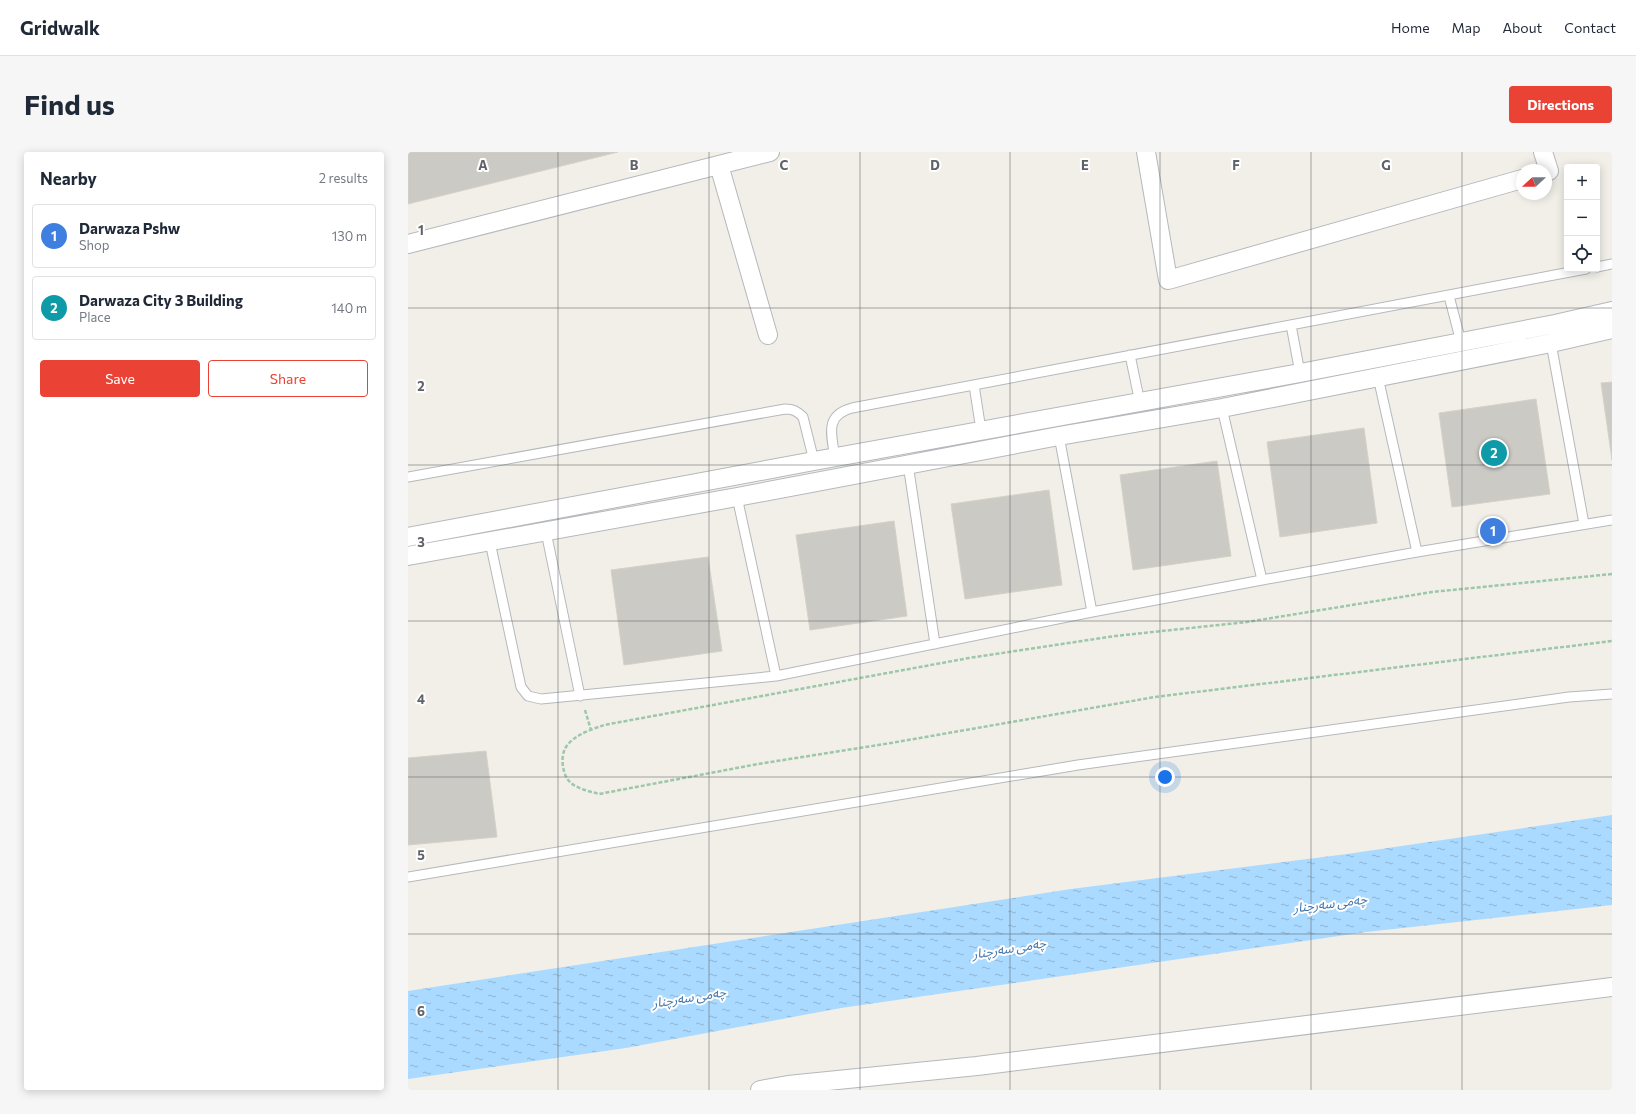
<!DOCTYPE html>
<meta charset="utf-8">
<style>
:root{--surface:#fff;--page:#f6f6f7;--text:#1f2937;--muted:#747a83;--line:#e0e1e3;--accent:#ea4335}
body{margin:0;font-family:Commissioner,"Noto Sans Arabic",sans-serif;background:var(--page);color:var(--text)}
.controls{position:absolute;right:12px;top:12px;display:grid;overflow:hidden;border-radius:4px;box-shadow:0 2px 10px #0003}
.controls button{width:36px;height:36px;display:grid;place-items:center;padding:0;border:0;border-bottom:1px solid var(--line);background:var(--surface);color:var(--text);font:20px sans-serif}
.compass{position:absolute;left:1108px;top:12px;width:36px;height:36px;border-radius:50%;background:var(--surface);box-shadow:0 2px 10px #0003;rotate:249deg}
.you{position:absolute;left:757px;top:625px;width:14px;height:14px;margin:-10px;border:3px solid #fff;border-radius:50%;background:#1a73e8;box-shadow:0 0 0 6px #1a73e833}
.badge{display:grid;place-items:center;width:26px;height:26px;border-radius:50%;background:var(--accent);color:#fff;font-size:13px;font-weight:700}
.pin{position:absolute;translate:-50% -50%;border:2px solid #fff;box-shadow:0 1px 4px #0006}
.list{margin:0;padding:0;list-style:none}
h2{display:flex;justify-content:space-between;align-items:center;height:52px;margin:0;padding:0 16px;font-size:17px}
h2 small{font-size:13px;font-weight:400;color:var(--muted)}
.list li{display:grid;grid-template-columns:26px 1fr auto;gap:12px;align-items:center;box-sizing:border-box;height:64px;margin:0 8px 8px;padding:0 8px;border:1px solid var(--line);border-radius:4px}
.list b{display:block;font-size:15px;white-space:nowrap}
.list p{margin:0;font-size:13px;white-space:nowrap;color:var(--muted)}
.list em{font-size:13px;font-style:normal;color:var(--muted)}
.actions{display:flex;gap:8px;padding:12px 16px}
.actions a{flex:1;padding:9px 0;border:1px solid var(--accent);border-radius:4px;text-align:center;font-size:14px;color:var(--accent)}
.actions .main{background:var(--accent);color:#fff}
.icon{flex:none;width:22px;height:22px;fill:none;stroke:currentColor;stroke-width:2;stroke-linecap:round;stroke-linejoin:round}
.map{position:relative;flex:none;width:1204px;height:938px;overflow:hidden;border-radius:4px}
header{display:flex;align-items:center;gap:24px;box-sizing:border-box;height:56px;padding:0 20px;background:var(--surface);border-bottom:1px solid var(--line)}
header strong{font-size:19px}
nav{display:flex;gap:22px;margin-inline-start:auto;font-size:14px}
.intro{display:flex;align-items:center;justify-content:space-between;box-sizing:border-box;height:96px;padding:0 24px}
h1{margin:0;font-size:28px}
.button{padding:10px 18px;border-radius:4px;background:var(--accent);color:#fff;font-size:14px;font-weight:700}
main{display:flex;gap:24px;padding:0 24px}
aside{flex:1;background:var(--surface);border-radius:4px;box-shadow:0 2px 10px #0003}
.map>svg:first-child{display:block}
.water{fill:url(#water-ripples)}
.building{fill:#cccac5;stroke:#d6d1c6}
.lines{fill:none;stroke-linecap:round;stroke-linejoin:round}
.lane-casing{stroke:#b5b8bc;stroke-width:11}
.street-casing{stroke:#b5b8bc;stroke-width:20}
.path{stroke:#9cc7a9;stroke-width:2.5;stroke-dasharray:4 2;stroke-linecap:butt}
.lane{stroke:#fff;stroke-width:9}
.street{stroke:#fff;stroke-width:18}
.grid{fill:none;stroke:#5f6368;stroke-width:1;stroke-opacity:0.55}
.labels{text-anchor:middle;stroke-width:4;stroke-linejoin:round;paint-order:stroke}
.water-label{font-size:13px;font-style:italic;fill:#4174aa;stroke:#fff}
.grid-label{font-size:13px;text-anchor:middle;font-weight:bold;fill:#5f6368;stroke:#fff;stroke-width:4;stroke-linejoin:round;paint-order:stroke}
</style>
<header>
<strong>Gridwalk</strong>
<nav><a>Home</a><a>Map</a><a>About</a><a>Contact</a></nav>
</header>
<div class="intro"><h1>Find us</h1><a class="button">Directions</a></div>
<main>
<aside>
<h2>Nearby<small>2 results</small></h2>
<ul class="list">
<li><span class="badge" style="background:#3f7fe0">1</span><div><b>Darwaza Pshw</b><p>Shop</p></div><em>130 m</em></li>
<li><span class="badge" style="background:#0f9aa8">2</span><div><b>Darwaza City 3 Building</b><p>Place</p></div><em>140 m</em></li>
</ul>
<div class="actions"><a class="main">Save</a><a>Share</a></div>
</aside>
<div class="map">
<svg width="1204" height="938" viewBox="0 0 1204 938">
<defs>
<pattern id="water-ripples" width="26" height="14" patternUnits="userSpaceOnUse"><rect width="26" height="14" fill="#aadaff"/><path d="M2 4q2-2 4 0t4 0M15 11q2-2 4 0t4 0" fill="none" stroke="#8eb4d2"/></pattern>
</defs>
<rect width="100%" height="100%" fill="#f1efe8"/>
<!-- water -->
<path class="water" d="M1204 663V753L958 780 433 856 218 896 0 927V839L663 737 939 702Z"/>
<!-- building -->
<path class="building" d="M0 0H210L0 52Z
M1204 230V308L1193 231Z
M1128 247 1142 342 1044 355 1031 261Z
M956 276 969 371 872 385 859 290Z
M809 309 823 404 725 418 712 323Z
M641 338 654 433 557 447 543 352Z
M486 369 499 464 402 478 388 383Z
M300 405 314 499 216 513 203 418Z
M78 599 89 685 0 693V606Z"/>
<g class="lines">
<defs>
<path id="lane" d="M1189 115 1204 112
M1041 144 1053 190
M883 173 892 221
M1143 191 1176 372
M722 203 732 251
M970 225 1009 400
M566 233 573 278
M814 256 854 428
M651 284 684 460
M427 305C423 282 417 263 444 256L1178 117
M500 312 527 492
M0 325 377 257C385 257 389 259 395 265L406 309
M329 345 368 524
M138 380 172 544
M82 390 113 535 120 544 133 547 368 524 684 460 854 428 1009 400 1204 368
M0 725 670 613 1161 545 1204 542"/>
<path id="street" d="M738 0 760 128 1114 27
M1135 0 1141 19 1138 20
M311 13 360 183
M0 92 362 0
M0 385 406 309 892 221 1147 172 1204 159
M0 404 329 345 651 284 814 256 1143 191 1204 177
M352 938 380 933 569 914 1204 835"/>
</defs>
<!-- lane casing -->
<use href="#lane" class="lane-casing"/>
<!-- street casing -->
<use href="#street" class="street-casing"/>
<!-- path -->
<path class="path" d="M1204 422 1024 440 839 470 707 484 561 506 196 573C188 576 178 579 170 584 165 587 159 592 157 597 152 606 155 624 162 630 169 637 181 639 191 642L350 612 483 591 747 545 1204 489
M177 558 183 578"/>
<!-- lane -->
<use href="#lane" class="lane"/>
<!-- street -->
<use href="#street" class="street"/>
</g>
<!-- grid -->
<path class="grid" d="M150 0V938M301 0V938M452 0V938M602 0V938M752 0V938M903 0V938M1054 0V938M0 156H1204M0 313H1204M0 469H1204M0 625H1204M0 782H1204"/>
<g class="labels">
<!-- water labels -->
<g class="water-label">
<text transform="translate(922 751) rotate(-7)" y="5">چەمی سەرچنار</text>
<text transform="translate(601 796) rotate(-9)" y="5">چەمی سەرچنار</text>
<text transform="translate(281 845) rotate(-9)" y="5">چەمی سەرچنار</text>
</g>
</g>
<g class="grid-label">
<text x="75" y="18">A</text>
<text x="226" y="18">B</text>
<text x="376" y="18">C</text>
<text x="527" y="18">D</text>
<text x="677" y="18">E</text>
<text x="828" y="18">F</text>
<text x="978" y="18">G</text>
<text x="13" y="83">1</text>
<text x="13" y="239">2</text>
<text x="13" y="395">3</text>
<text x="13" y="552">4</text>
<text x="13" y="708">5</text>
<text x="13" y="864">6</text>
</g>
</svg>
<div class="controls">
<button>+</button>
<button>−</button>
<button><svg class="icon" aria-label="locate" viewBox="0 0 24 24"><circle cx="12" cy="12" r="6"/><path d="M12 2v4M12 18v4M2 12h4M18 12h4"/></svg></button>
</div>
<svg class="compass" viewBox="-18 -18 36 36"><path d="M0-13l5 13h-10z" fill="#e53935"/><path d="M0 13l5-13h-10z" fill="#747a83"/></svg>
<div class="you"></div>
<div class="pin badge" style="left:1085px;top:379px;background:#3f7fe0">1</div>
<div class="pin badge" style="left:1086px;top:301px;background:#0f9aa8">2</div>
</div>
</main>
